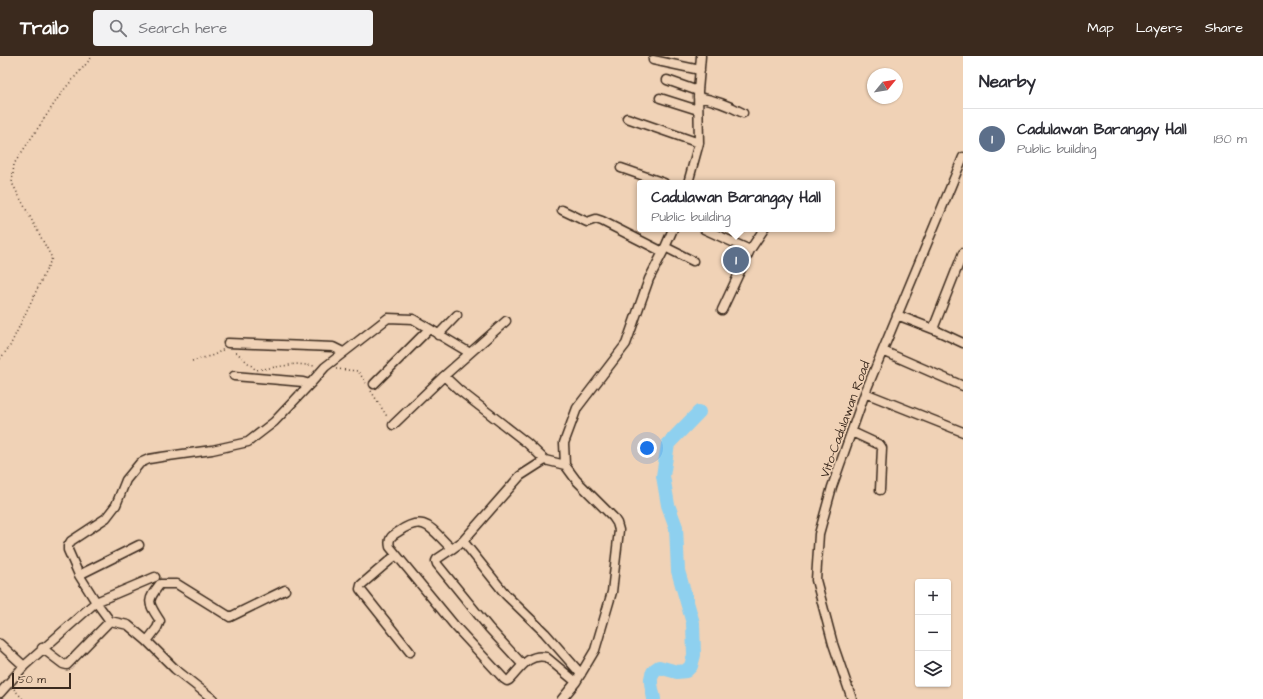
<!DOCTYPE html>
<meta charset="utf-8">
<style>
:root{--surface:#fff;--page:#f2f2f3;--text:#2b2b33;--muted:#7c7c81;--line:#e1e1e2;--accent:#3b2a1e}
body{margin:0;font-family:"Architects Daughter",sans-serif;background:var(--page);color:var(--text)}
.controls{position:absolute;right:12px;bottom:12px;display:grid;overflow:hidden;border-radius:4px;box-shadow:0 1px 3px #0004}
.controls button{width:36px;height:36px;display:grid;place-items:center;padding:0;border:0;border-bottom:1px solid var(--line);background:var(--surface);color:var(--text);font:20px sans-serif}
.compass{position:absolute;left:867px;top:12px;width:36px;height:36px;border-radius:50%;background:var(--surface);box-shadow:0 1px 3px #0004;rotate:60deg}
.scale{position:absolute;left:12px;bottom:10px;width:59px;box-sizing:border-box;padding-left:4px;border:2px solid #3b2a1e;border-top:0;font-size:11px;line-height:14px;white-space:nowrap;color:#3b2a1e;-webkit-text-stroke:3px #f0d2b6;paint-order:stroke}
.you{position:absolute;left:647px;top:392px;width:14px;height:14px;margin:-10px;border:3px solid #fff;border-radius:50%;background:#1a73e8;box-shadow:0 0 0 6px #1a73e833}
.badge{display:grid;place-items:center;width:26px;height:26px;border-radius:50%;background:var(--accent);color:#fff;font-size:13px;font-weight:700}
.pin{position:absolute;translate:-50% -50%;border:2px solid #fff;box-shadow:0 1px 4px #0006}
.popup{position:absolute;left:637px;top:124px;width:198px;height:52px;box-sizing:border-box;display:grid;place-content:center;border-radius:4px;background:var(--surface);filter:drop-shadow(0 1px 3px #0005);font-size:13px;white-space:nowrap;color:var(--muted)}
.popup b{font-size:15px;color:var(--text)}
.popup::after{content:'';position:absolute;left:50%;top:100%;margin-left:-8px;border:8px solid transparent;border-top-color:var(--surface)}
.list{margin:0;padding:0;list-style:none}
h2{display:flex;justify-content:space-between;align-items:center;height:52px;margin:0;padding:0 16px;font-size:17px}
h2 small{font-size:13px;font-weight:400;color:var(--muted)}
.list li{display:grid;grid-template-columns:26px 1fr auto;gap:12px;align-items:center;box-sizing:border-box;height:60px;padding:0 16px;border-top:1px solid var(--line)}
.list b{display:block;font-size:15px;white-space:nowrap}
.list p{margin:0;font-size:13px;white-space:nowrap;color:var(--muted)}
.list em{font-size:13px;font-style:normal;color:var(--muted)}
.icon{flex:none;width:22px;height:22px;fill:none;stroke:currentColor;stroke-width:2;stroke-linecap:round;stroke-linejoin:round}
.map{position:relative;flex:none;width:963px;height:643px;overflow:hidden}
header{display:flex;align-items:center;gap:24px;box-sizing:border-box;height:56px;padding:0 20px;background:var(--accent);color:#fff}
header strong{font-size:19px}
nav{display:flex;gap:22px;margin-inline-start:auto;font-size:14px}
.search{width:280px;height:36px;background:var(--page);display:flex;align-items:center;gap:10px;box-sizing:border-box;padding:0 14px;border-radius:4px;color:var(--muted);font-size:15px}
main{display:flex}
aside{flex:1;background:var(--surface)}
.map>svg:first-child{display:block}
.shadow{fill:#0003}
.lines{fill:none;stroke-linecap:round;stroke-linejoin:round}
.river{stroke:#8ed0ef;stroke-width:14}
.building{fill:#cfab87;stroke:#3b2a1e}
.minor-casing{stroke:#3b2a1e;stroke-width:11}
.path{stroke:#3b2a1e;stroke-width:1.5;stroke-dasharray:1 3;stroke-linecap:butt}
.minor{stroke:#f0d2b6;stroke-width:8}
.labels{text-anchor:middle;stroke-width:3;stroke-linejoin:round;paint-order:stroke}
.street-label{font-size:13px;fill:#3b2a1e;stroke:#f0d2b6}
</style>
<header>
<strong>Trailo</strong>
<div class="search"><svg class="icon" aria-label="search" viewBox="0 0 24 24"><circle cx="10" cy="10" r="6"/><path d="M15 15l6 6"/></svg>Search here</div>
<nav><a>Map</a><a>Layers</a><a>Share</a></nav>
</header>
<main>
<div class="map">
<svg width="963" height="643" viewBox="0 0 963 643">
<rect width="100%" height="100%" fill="#f0d2b6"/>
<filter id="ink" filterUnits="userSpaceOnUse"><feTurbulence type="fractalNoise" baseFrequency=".025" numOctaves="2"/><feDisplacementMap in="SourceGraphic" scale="8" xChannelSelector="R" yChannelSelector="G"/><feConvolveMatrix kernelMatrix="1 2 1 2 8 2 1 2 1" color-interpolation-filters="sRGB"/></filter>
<g filter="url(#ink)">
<!-- shadow -->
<path class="shadow" d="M741 201 747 207 743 217 736 213 730 207Z"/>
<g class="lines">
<!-- river -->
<path class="river" d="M654 643C652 631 646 618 659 611L677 616 686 615 691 610 694 599 693 567 678 515 676 471 668 449 663 420 668 388 699 356"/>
</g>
<!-- building -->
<path class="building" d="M735 197 742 200 737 211 729 208Z"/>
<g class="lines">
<defs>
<path id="minor" d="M653 4 700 14
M667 24 698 35
M698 41C715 44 728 49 743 57
M660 42 698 54
M627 62 699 87
M621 112 664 127
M688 127 699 87 698 35 701 0
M562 154 587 166 596 163 602 165 663 196
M704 173 750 194
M665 191 693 205
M722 254 750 194 764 173
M897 259 933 273 963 287
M933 273 963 197
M438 279 457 259
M228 287 333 291 343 296
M883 295 963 330
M234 320 303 326 310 328
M444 320 459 334 527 387 545 404 565 409
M374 328 429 273
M865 337 963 376
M393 369 444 320 506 265
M852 376 880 389 882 392 880 434
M545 404 520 420 463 485 452 493C432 475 426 456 398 476 391 480 388 483 390 491L455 570 504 623 507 625 509 624C520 613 528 597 546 601L576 626
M463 485 506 539 545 577 581 618
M452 493 437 503 436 505 437 508 489 572 522 608
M396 499 361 529 360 533 410 596
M79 519 139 489
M147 585 157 572 160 565C148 546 146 546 160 528H177L230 561 285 534
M0 588 24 610
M42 592 63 608 67 609 110 565
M0 637 24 610 96 546 155 521
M213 643 175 613 147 585 128 569 110 565 96 546 79 519 68 494V490L71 485 106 462 116 449 126 424 140 407 149 403 161 401 212 394 248 386 274 366 310 328 325 311 388 262 413 263 470 297
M562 643 576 626 595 594 612 536 619 474 617 467 613 461 576 424 565 409 564 387 577 352 626 288 649 223 663 196 673 173
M852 643 833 588 816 524 819 478 832 431 865 337 963 101"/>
</defs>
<!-- minor casing -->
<use href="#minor" class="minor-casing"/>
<!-- path -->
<path class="path" d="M236 296 256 314 296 308 316 310
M0 303 10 290 52 202 12 127 14 108 62 36 93 0
M192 305 214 299 224 293
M336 313 358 315 366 327
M371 335 388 362
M14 633 23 643"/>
<!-- minor -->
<use href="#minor" class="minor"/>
</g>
</g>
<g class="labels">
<!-- street labels -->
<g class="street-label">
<text transform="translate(844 363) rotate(-70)" y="5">Vito-Cadulawan Road</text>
</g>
</g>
</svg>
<div class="controls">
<button>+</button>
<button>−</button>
<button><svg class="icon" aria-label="layers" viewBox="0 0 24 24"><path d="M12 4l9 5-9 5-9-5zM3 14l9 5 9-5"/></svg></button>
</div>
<svg class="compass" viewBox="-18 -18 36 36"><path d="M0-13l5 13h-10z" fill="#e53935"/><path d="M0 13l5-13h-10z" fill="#7c7c81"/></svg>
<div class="scale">50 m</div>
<div class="you"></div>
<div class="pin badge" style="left:736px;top:204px;background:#5c6f8a">1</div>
<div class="popup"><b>Cadulawan Barangay Hall</b>Public building</div>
</div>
<aside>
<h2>Nearby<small></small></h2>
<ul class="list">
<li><span class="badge" style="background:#5c6f8a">1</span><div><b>Cadulawan Barangay Hall</b><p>Public building</p></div><em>180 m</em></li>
</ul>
</aside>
</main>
